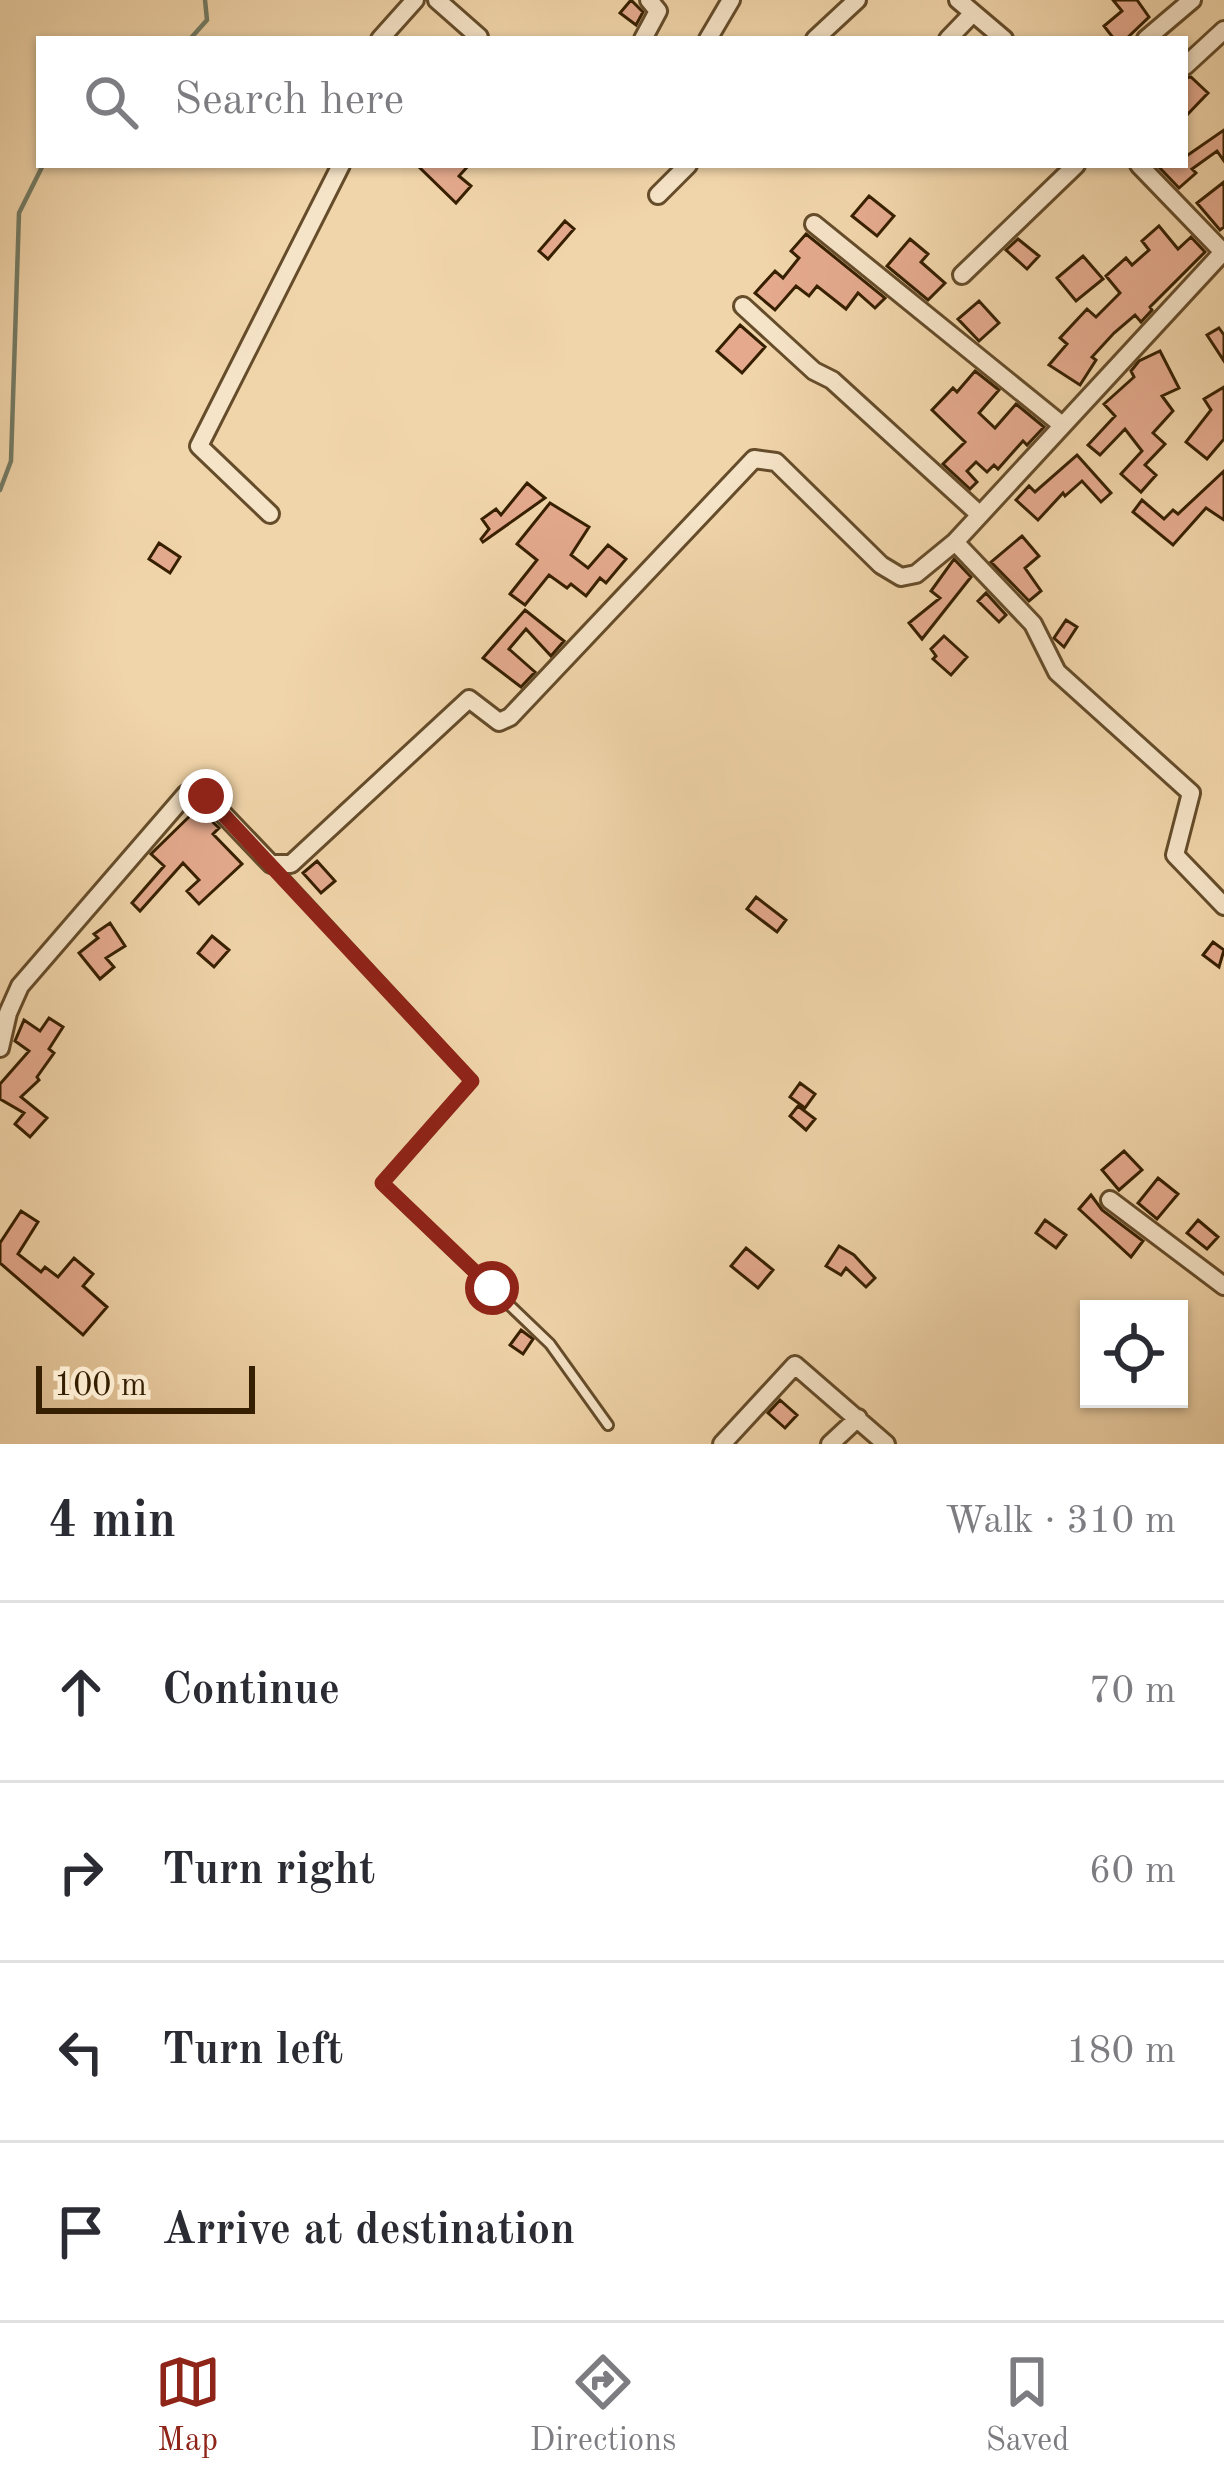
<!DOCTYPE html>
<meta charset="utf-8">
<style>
:root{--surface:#fff;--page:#f2f2f3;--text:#2b2b33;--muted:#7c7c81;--line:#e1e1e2;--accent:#8f2418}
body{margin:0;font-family:"Old Standard TT",serif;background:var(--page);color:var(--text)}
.controls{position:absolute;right:36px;bottom:36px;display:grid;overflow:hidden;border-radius:0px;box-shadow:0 3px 9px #0004}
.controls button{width:108px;height:108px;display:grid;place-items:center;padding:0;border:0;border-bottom:3px solid var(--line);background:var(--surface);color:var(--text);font:60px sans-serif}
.scale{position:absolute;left:36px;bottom:30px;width:219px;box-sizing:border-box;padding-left:12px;border:6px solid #361f00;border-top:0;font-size:33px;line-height:42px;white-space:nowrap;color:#361f00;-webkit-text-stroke:9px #f6e4c8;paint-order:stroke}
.stop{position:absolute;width:36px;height:36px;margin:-27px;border:9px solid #8f2418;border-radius:50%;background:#fff}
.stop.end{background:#8f2418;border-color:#fff;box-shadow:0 3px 12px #0008}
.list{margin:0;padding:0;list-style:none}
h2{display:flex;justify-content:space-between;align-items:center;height:156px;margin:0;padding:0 48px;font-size:51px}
h2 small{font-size:39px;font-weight:400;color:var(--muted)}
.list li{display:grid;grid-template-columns:78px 1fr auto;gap:36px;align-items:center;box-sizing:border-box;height:180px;padding:0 48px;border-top:3px solid var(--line)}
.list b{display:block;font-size:45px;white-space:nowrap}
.list em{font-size:39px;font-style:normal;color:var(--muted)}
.icon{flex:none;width:66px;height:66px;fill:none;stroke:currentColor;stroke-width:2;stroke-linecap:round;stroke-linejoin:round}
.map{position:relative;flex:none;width:1224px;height:1444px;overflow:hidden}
.search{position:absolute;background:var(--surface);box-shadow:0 3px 9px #0004;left:36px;right:36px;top:36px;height:132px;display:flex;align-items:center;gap:30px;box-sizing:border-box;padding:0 42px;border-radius:0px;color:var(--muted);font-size:45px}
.sheet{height:876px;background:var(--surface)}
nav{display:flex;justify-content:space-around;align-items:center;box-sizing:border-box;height:168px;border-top:3px solid var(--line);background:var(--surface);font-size:33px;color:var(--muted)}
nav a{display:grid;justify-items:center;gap:6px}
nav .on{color:var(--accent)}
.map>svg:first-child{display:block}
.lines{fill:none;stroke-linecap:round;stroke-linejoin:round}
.stream{stroke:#737b65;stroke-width:4.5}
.building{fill:#e5aa8e;stroke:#361f00;stroke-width:3}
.service-casing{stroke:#654c2a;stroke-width:14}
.minor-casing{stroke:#654c2a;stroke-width:22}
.service{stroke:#f6e4c8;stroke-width:8}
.minor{stroke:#f6e4c8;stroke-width:16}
.route{stroke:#8f2418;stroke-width:15}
</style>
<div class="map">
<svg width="1224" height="1444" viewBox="0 0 1224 1444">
<rect width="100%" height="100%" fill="#f1d5aa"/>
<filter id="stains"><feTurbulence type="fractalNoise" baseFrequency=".00167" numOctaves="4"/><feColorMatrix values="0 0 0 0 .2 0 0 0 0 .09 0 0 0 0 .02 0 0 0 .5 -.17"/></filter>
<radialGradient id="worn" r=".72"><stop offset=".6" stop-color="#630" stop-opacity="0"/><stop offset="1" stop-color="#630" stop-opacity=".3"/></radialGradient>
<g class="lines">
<!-- stream -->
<path class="stream" d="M190 39 207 20 205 0
M0 490 11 461 19 213 43 165"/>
</g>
<!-- building -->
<path class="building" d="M631 0 643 12 636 25 620 13Z
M1113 0H1137L1149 17 1126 39H1114L1104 26 1122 11Z
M1191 77 1208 93 1185 117V78Z
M1224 130V161L1217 151 1192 169 1196 173 1179 188 1157 165H1185V157Z
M417 165H469L459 176 471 186 456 203Z
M1224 182V227L1220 230 1197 203Z
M869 196 894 216 877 236 852 216Z
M565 221 574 229 548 259 539 251Z
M1159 226 1178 249 1191 237 1205 252 1150 307 1152 310 1141 322 1135 315 1114 333 1092 357 1096 360 1080 385 1049 365 1067 344 1060 338 1087 309 1096 317 1120 293 1106 276 1126 258 1132 265 1149 250 1142 241Z
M806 234 885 298 875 308 858 293 846 309 817 286 809 296 796 286 775 310 755 293 775 271 783 278 799 258 791 251Z
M910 239 928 254 921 262 945 283 928 300 887 266Z
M1018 239 1039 256 1027 269 1006 250Z
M1083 256 1103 279 1076 301 1057 278Z
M979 301 999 323 979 341 958 319Z
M740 325 765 347 742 373 717 351Z
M1219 328 1224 335V361L1207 335Z
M1160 351 1179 388 1162 396 1173 411 1153 433 1165 444 1145 465 1156 475 1141 492 1121 474 1142 451 1125 429 1100 455 1088 445 1115 416 1104 404 1134 377 1131 371 1139 361Z
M975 371 999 390 979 413 995 428 1016 404 1044 427 1027 445 1023 441 998 469 994 465 987 472 976 462 967 471 977 482 970 489 943 464 965 442 932 410 953 388 957 392Z
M1224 387V439L1207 459 1186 442 1211 410 1204 399Z
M1077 455 1111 493 1101 502 1082 481 1065 496 1063 493 1038 520 1016 500 1029 486 1035 492Z
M1224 471V520L1206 508 1173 545 1133 512 1142 500 1164 519 1173 510 1178 514Z
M527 483 545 498 483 542 481 539 489 529 482 519 496 509 501 515Z
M550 503 589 527 571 555 588 568 608 545 626 559 606 583 600 578 586 596 571 584 567 588 549 575 525 605 510 594 537 560 517 544Z
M1022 536 1039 556 1025 568 1041 591 1029 601 991 562Z
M159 543 180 557 170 573 149 559Z
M954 559 971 577 922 639 909 623 940 598 931 591Z
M986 593 1006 615 999 622 978 601Z
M525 610 564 641 551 656 526 629 509 649 535 672 521 687 483 658Z
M1066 620 1077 627 1064 647 1054 638Z
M944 636 967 657 951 675 933 659 936 656 931 649Z
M198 808 219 828 213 834 242 864 199 904 187 891 199 880 183 863 140 911 132 903 164 866 151 854Z
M317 861 335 881 321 893 303 873Z
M756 897 786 920 777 932 747 909Z
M110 923 125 946 106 958 114 967 100 979 79 953 98 938 94 934Z
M212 936 229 950 214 967 198 953Z
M1213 942 1224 950 1219 967 1203 955Z
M49 1018 63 1027 49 1049 54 1053 37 1077 39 1080 21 1097 47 1118 30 1137 15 1124 24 1113 0 1099V1084L29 1051 15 1041 24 1020 40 1031Z
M800 1083 815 1094 805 1108 790 1097Z
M798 1106 815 1119 806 1130 790 1116Z
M1124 1151 1142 1170 1119 1190 1102 1170Z
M1158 1178 1178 1194 1157 1219 1138 1203Z
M1091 1195 1102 1210 1143 1241 1131 1257 1079 1209Z
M21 1211 38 1222 18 1254 41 1272 45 1267 58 1277 74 1258 93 1274 83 1286 107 1307 83 1335 0 1263V1243Z
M1045 1220 1066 1235 1056 1248 1036 1233Z
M1198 1220 1218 1237 1207 1249 1187 1233Z
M839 1246 854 1255 875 1278 866 1287 846 1268 841 1275 826 1266Z
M746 1248 773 1270 758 1288 731 1266Z
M521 1330 533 1339 523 1354 510 1345Z
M780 1400 797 1415 785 1428 768 1413Z"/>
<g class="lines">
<defs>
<path id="service" d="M272 865 472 1081 382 1183 550 1344 608 1425"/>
<path id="minor" d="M437 0 479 37
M958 0 1004 39
M380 39 415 0
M643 39 658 11 649 0
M708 39 731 0
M815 39 857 0
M948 39 973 13
M1146 39 1192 0
M1185 66 1224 30
M1139 165 1223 252
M658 195 688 165
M814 224 1062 425
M962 275 1076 165
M743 306 814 371 832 380 979 514
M270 514 199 446 341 165
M955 542 1033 624 1057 672 1191 793 1175 855 1224 906
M0 1048 8 1013 20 986 186 794 206 796 271 864H291L469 699 499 722 510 717 754 459 776 462 881 565 901 577 916 574 955 542 1224 251
M1110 1200 1224 1286
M722 1444 795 1365 886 1444
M830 1444 858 1418"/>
</defs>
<!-- service casing -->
<use href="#service" class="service-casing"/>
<!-- minor casing -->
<use href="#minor" class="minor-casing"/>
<!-- service -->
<use href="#service" class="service"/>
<!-- minor -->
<use href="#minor" class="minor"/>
</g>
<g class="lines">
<!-- route -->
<path class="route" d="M206 796 472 1081 382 1183 492 1288"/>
</g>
<rect width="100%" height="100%" filter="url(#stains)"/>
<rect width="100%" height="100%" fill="url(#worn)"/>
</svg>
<div class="controls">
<button><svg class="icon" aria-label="locate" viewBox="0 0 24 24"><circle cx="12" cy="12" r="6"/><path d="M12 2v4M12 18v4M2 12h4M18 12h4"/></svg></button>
</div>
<div class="scale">100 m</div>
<div class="stop" style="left:492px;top:1288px"></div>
<div class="stop end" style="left:206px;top:796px"></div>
<div class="search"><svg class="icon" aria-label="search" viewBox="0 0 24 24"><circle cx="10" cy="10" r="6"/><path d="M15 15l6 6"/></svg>Search here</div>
</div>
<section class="sheet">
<h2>4 min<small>Walk · 310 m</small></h2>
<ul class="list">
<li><svg class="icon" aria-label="ahead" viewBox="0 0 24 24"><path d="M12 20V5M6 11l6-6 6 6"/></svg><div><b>Continue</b></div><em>70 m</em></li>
<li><svg class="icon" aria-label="right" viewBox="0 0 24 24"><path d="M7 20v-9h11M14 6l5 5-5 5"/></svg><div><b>Turn right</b></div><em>60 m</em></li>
<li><svg class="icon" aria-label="left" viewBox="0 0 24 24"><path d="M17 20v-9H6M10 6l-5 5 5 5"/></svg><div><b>Turn left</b></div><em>180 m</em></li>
<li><svg class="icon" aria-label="arrive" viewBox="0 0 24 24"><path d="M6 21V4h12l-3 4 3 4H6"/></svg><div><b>Arrive at destination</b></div></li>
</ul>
</section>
<nav>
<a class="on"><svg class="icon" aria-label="map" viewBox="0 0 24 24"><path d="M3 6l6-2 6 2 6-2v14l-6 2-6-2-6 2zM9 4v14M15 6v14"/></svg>Map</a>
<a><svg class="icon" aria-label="directions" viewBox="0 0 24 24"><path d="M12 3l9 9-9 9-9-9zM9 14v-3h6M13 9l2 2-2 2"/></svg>Directions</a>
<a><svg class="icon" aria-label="saved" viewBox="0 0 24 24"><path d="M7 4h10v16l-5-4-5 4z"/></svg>Saved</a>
</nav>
